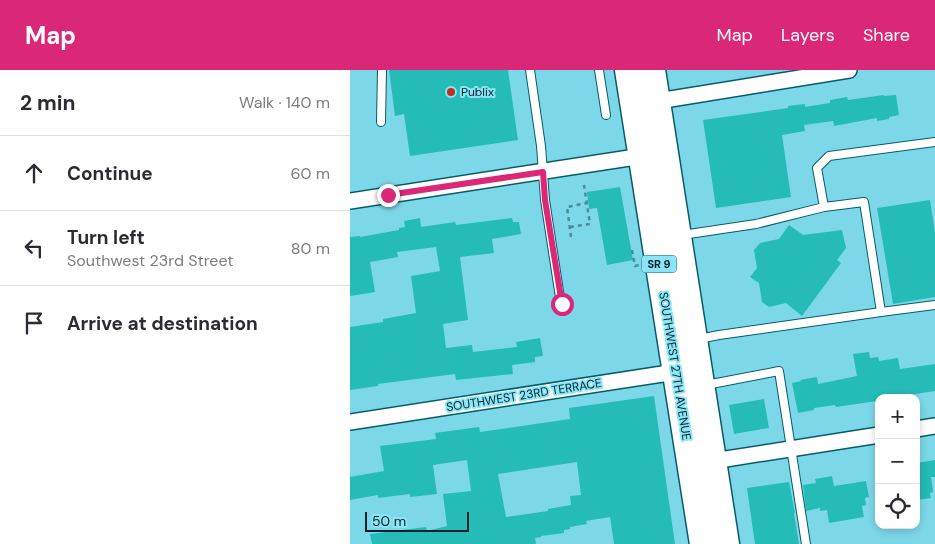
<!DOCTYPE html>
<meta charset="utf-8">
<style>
:root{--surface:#fff;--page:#f7f7f7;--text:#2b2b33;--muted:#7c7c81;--line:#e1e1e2;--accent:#db2777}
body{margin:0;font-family:"DM Sans",sans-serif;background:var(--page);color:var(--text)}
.controls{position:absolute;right:15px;bottom:15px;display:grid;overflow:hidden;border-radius:10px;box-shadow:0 2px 8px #0003}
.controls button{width:45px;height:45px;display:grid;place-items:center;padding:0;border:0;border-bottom:1px solid var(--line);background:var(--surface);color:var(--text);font:25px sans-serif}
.scale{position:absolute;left:15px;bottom:12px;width:104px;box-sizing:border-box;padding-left:5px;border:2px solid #032126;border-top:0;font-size:14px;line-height:18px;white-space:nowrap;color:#032126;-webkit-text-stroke:4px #89e5f7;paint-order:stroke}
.stop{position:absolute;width:15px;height:15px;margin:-11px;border:4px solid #db2777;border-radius:50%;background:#fff}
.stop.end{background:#db2777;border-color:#fff;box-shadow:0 1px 5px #0008}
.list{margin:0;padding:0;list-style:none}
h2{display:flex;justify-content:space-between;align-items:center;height:65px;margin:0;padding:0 20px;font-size:21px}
h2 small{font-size:16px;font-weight:400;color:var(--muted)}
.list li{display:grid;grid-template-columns:32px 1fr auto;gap:15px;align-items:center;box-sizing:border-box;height:75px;padding:0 20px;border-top:1px solid var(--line)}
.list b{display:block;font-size:19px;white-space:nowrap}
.list p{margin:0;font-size:16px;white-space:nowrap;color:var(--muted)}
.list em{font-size:16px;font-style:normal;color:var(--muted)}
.icon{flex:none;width:28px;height:28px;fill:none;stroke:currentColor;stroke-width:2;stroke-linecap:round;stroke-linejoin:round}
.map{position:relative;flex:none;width:585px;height:474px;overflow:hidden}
header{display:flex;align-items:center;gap:30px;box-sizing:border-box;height:70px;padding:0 25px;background:var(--accent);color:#fff}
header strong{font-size:24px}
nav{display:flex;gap:28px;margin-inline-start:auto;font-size:18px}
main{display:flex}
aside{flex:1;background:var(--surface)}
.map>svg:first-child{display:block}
.building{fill:#25bcb7;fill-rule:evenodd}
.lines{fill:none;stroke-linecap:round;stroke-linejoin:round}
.lane-casing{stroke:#075b67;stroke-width:10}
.street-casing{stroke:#075b67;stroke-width:18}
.highway-casing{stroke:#075b67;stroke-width:29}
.path{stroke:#4a8c98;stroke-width:2.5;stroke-dasharray:4 4;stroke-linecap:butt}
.lane{stroke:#fff;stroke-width:8}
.street{stroke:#fff;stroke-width:15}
.highway{stroke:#fff;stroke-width:26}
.route{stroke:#db2777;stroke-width:6}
.poi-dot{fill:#bd311e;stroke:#89e5f7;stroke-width:2}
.labels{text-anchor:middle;stroke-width:4;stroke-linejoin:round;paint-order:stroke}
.shield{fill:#89e5f7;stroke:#2b5c65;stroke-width:1}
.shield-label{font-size:11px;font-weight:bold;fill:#032126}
.poi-label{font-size:12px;fill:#032126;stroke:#89e5f7;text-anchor:start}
.street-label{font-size:12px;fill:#032126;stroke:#89e5f7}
</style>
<header>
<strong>Map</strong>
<nav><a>Map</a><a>Layers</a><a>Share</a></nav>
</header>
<main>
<aside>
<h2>2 min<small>Walk · 140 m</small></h2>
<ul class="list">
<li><svg class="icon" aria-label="ahead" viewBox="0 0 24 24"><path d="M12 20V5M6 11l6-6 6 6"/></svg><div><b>Continue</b></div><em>60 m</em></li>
<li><svg class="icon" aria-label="left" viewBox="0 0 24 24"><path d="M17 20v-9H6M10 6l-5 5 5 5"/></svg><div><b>Turn left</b><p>Southwest 23rd Street</p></div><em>80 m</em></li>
<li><svg class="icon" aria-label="arrive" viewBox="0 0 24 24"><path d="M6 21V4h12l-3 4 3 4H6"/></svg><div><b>Arrive at destination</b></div></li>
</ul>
</aside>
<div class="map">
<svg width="585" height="474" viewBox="0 0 585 474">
<rect width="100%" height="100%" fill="#7cd8e9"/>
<!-- building -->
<path class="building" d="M39 0H158L168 70 60 86 54 44 45 46Z
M534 25V26L546 25 549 45 539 47V49L527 51V48L484 56 483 51 454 55 455 61 432 65 441 127 366 138 353 50 438 38V36L455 34V37L480 33V30L497 27 498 30Z
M270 117 283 190 257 195 247 138 239 139 237 122Z
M580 130 585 162V227L543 234 527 138Z
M70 148 71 157 105 152 106 155 162 148 163 152H169L171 164 142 169 144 183 110 187 118 250 93 254 96 278 122 275 123 282 167 277 166 272 190 268 193 286 185 287V292L162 295 163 304 106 310 105 304 28 314V316L0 320V257L33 252V249L66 243 61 206 90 201 86 177 47 182 48 187 20 192 25 222 0 226V167L10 166V167L49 160V158L55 157 54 151Z
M439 155 453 165 492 160 496 178 487 190 491 193 452 246 436 233 419 237 412 232 409 213 400 207 407 198 404 180 410 173 429 169Z
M519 282 520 288 528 287 529 291 548 288 550 299 585 294V321L559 325V328H548V324L527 328V331L486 337 485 335 464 338V340L448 343 442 313 451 311 450 310 467 307 468 314 507 306 503 284Z
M304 326 325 474H264L260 447 236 451 237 454 220 457V459L214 460V463L191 466V467L185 468 186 474H22L20 464 76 457 77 461 97 456 93 424 121 421 117 390 83 395 87 424 60 427V424L28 428V425L0 430V407L34 401 30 376 86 369 85 363 129 357 130 362 220 349 219 338ZM227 392 231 425 220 426 221 435 198 439V441L156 447 148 404Z
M414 329 419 358 384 364 379 335Z
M585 390V407H581L583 422 580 423 581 428 566 430V393Z
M482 406 484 416 516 411 519 427 515 428 516 435 512 436 514 447 479 453 477 440 470 441V438L456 441 453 415 466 413 465 409Z
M439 412 445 443H444L449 474H405L397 418Z"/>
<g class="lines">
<defs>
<path id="lane" d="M180 0 191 76 195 130 211 234
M249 0 256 45
M31 52 32 0
M474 137 467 98 479 86 585 72
M332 165 406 154 474 137 514 132 531 242 369 265 349 269
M531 242 585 235
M356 315 429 301 456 474"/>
<path id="street" d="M308 31 499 0
M0 131 299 85
M0 352 332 301
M566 359 585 356
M363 391 529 365"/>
<path id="highway" d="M278 0 353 474
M302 0 376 474"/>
</defs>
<!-- lane casing -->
<use href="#lane" class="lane-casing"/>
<!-- street casing -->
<use href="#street" class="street-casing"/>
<!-- highway casing -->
<use href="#highway" class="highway-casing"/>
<!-- path -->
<path class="path" d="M220 157 240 154 234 115
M221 167 217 137 237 133
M282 180 285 196 289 195"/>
<!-- lane -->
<use href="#lane" class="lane"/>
<!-- street -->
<use href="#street" class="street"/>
<!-- highway -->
<use href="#highway" class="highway"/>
</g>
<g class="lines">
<!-- route -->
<path class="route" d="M38 125 193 102 195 130 212 234"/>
</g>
<!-- markers -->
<circle class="poi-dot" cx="101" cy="22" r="5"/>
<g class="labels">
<!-- shield labels -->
<rect class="shield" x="291.5" y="185.5" width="35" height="17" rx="4"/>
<g class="shield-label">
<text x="309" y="198">SR 9</text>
</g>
<!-- poi labels -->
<g class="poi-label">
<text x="111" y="26">Publix</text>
</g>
<!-- street labels -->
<g class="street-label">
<text transform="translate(325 296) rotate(81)" y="4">SOUTHWEST 27TH AVENUE</text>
<text transform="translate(174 325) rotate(-9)" y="4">SOUTHWEST 23RD TERRACE</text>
</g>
</g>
</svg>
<div class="controls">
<button>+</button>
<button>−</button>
<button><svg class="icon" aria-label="locate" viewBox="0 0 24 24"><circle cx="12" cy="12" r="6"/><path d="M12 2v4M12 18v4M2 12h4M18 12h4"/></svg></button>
</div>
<div class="scale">50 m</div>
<div class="stop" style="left:212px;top:234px"></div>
<div class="stop end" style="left:38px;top:125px"></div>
</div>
</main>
